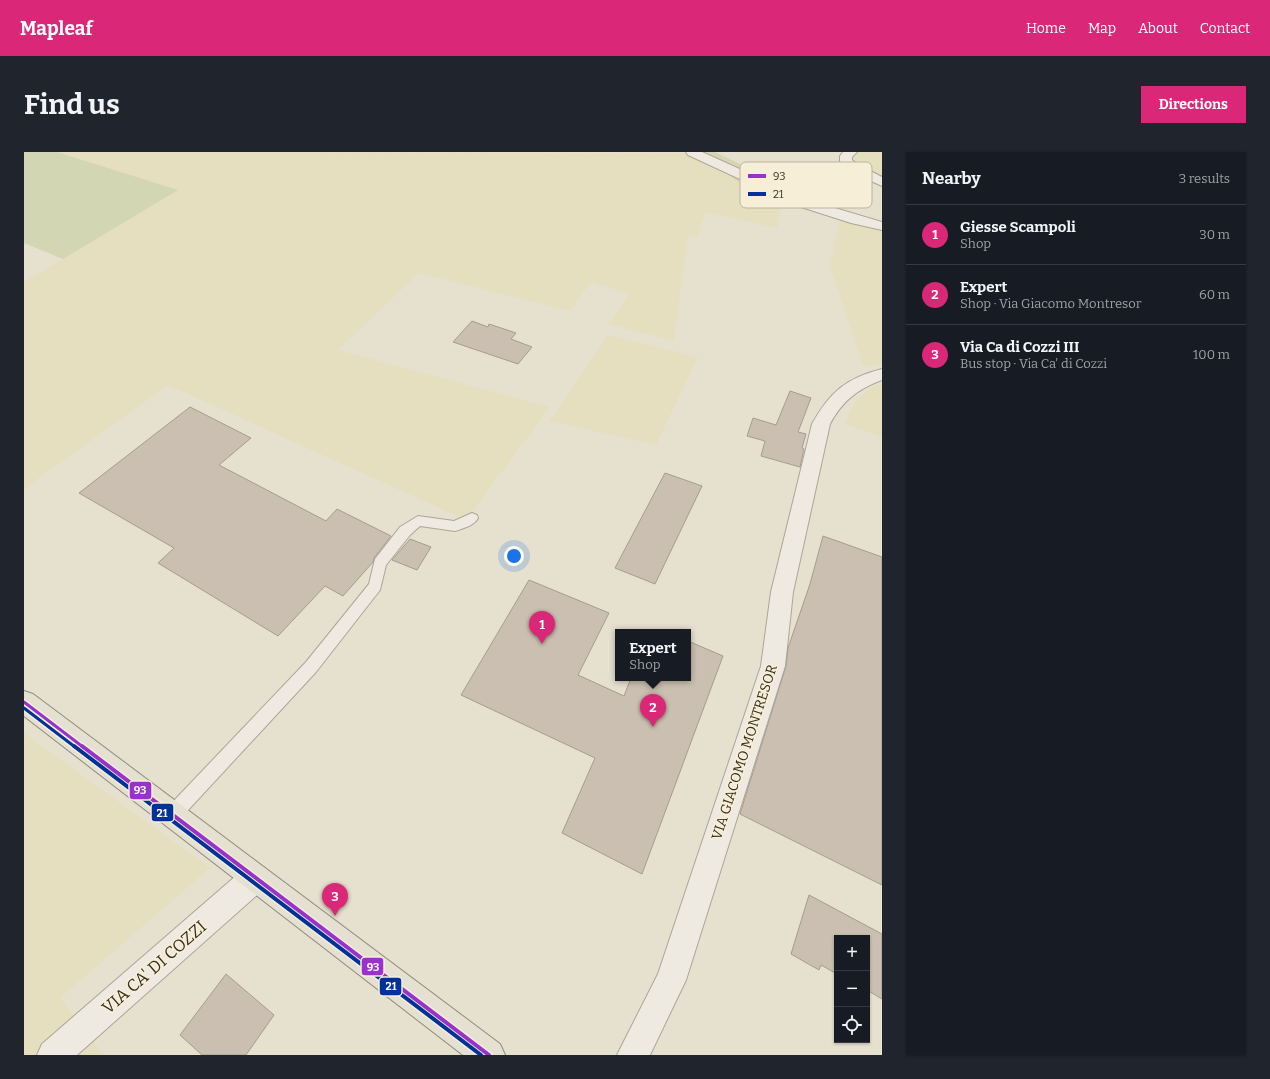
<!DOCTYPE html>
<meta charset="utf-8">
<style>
:root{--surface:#171b24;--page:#20242c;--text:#f1f3f6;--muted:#9ea1a6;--line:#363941;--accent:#db2777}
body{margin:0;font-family:Bitter,serif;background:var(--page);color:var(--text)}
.controls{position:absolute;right:12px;bottom:12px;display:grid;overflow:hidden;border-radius:0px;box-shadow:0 1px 3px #0004}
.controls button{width:36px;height:36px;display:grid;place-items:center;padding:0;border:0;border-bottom:1px solid var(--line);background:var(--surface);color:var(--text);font:20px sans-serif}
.you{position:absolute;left:490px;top:404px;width:14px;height:14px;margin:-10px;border:3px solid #fff;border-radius:50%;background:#1a73e8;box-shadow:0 0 0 6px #1a73e833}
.badge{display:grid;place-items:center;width:26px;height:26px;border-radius:50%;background:var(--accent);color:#fff;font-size:13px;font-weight:700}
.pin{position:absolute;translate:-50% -33px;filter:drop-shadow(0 1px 2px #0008)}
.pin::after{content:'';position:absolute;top:21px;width:14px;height:12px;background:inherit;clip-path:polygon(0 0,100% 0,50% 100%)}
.popup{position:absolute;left:591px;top:477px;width:76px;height:52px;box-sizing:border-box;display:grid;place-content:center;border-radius:0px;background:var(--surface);filter:drop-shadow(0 1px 3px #0005);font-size:13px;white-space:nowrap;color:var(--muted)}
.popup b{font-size:15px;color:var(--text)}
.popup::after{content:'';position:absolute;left:50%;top:100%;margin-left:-8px;border:8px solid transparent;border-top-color:var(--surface)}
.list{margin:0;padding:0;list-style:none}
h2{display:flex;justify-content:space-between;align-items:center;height:52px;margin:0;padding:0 16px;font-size:17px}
h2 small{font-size:13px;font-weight:400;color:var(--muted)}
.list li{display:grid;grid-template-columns:26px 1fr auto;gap:12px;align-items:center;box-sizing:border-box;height:60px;padding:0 16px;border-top:1px solid var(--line)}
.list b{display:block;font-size:15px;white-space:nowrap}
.list p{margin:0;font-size:13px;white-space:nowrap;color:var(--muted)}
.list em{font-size:13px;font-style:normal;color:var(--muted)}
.icon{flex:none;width:22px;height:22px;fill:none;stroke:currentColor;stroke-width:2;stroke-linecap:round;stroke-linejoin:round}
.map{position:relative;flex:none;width:858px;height:903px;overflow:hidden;border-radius:0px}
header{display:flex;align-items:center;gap:24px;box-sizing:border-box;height:56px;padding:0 20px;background:var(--accent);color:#fff}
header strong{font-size:19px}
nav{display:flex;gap:22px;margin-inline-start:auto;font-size:14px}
.intro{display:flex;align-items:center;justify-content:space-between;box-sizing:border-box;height:96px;padding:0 24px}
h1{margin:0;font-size:28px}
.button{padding:10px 18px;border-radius:0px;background:var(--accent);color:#fff;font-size:14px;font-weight:700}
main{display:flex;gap:24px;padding:0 24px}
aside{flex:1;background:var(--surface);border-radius:0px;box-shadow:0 1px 3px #0004}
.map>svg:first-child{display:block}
.farmland{fill:#e5dfc0}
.green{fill:#d3d6b2}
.building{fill:#cabfb0;stroke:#a69c8e}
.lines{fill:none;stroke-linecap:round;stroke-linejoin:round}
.service-casing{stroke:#aba597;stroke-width:2}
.minor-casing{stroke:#aba597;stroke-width:2}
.primary-casing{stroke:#918a7f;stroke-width:2}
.service{fill:#eeeae1;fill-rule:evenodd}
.minor{fill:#eeeae1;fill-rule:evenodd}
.primary{fill:#e5e1d2;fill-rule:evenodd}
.bus-1-far1-casing{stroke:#f6eed6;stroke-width:6}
.bus-1-casing{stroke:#f6eed6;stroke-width:7}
.bus-2-far1-casing{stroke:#f6eed6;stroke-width:6}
.bus-2-casing{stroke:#f6eed6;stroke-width:7}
.bus-1-far1{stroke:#9932cc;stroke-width:3}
.bus-1{stroke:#9932cc;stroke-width:4}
.bus-2-far1{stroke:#039;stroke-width:3}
.bus-2{stroke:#039;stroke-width:4}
.labels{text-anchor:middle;stroke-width:3.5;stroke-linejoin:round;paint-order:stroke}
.street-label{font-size:14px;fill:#3a2e1f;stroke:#f6eed6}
.near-street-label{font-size:17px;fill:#3a2e1f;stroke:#f6eed6}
.key{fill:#f6eed6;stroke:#beb49f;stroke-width:1}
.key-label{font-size:11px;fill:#3a2e1f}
.line-badge{stroke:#f6eed6;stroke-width:1.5}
.badge-label{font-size:11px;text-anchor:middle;font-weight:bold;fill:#fff}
</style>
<header>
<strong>Mapleaf</strong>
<nav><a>Home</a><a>Map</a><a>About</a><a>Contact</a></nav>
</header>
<div class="intro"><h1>Find us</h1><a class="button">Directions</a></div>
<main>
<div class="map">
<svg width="858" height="903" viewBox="0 0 858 903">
<rect width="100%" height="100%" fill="#e6e0cf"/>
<!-- farmland -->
<path class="farmland" d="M33 0 684 1 700 20 715 30 734 28 735 21 818 60 858 73V212L839 215 806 114 816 67 758 50 753 76 681 60 673 85 664 83 650 189 584 172 605 142 567 130 546 159 395 121 314 198 526 255 442 368 144 233 0 337V130L154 38Z
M835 0H858V25L821 11Z
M584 183 674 205 632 293 525 269Z
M858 233V285L821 272 830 251 847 235Z
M0 581 186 716 36 846 80 903H0Z"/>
<!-- green -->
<path class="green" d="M0 0H33L154 38 39 107 0 91Z
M676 0H691L735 21 734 28C711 44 693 3 676 0Z"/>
<!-- building -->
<path class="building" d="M798 12 824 20H825L809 37 782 29Z
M448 169 464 175 465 172 492 181 487 187 508 195 494 212 429 190Z
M766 239 787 246 774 280 782 282 778 296 780 297 776 315 737 304 741 289 723 284 729 266 752 273Z
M166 255 227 286 195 313 302 369 313 357 367 384 350 406 349 410 319 444 301 434 254 484 134 411 150 396 55 341Z
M641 321 678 334 631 432 591 416Z
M799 384 858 405V733L716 662 762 514 764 496 786 432Z
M386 387 407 395 393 418 368 408Z
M505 428 585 461 554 523 600 544 607 526H664V489L699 504 618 722 538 681 571 606 437 543Z
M785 743 858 782V847L843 838V786H813V822L797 813 795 818 767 802Z
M202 822 250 863 222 903H178L156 883Z"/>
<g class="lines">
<defs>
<path id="service" d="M448 361 453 363 454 366C451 373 438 377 431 379L396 374 386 383 362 413 356 438 292 520 154 669 148 671 142 669 140 663 142 657 282 510 345 432 351 407 376 375 394 364 430 369Z"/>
<path id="minor" d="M662 0H678L784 48 858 70V78L827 71 774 54 664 3Z
M819 0H833L828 5V8L833 12 858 25V34L823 18 816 9V4Z
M858 217V228C834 237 818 249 806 272L769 440 761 514 662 828 626 903H593L634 822 737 514 747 440 788 272C806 240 822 226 858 217Z
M231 712 241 716 245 726 241 736 53 903H13L18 892 221 716Z"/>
<path id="primary" d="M0 539 9 542 476 892 481 903H439L0 564Z"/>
</defs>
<!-- service casing -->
<use href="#service" class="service-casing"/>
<!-- minor casing -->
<use href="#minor" class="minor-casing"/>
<!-- primary casing -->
<use href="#primary" class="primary-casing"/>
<!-- service -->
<use href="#service" class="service"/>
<!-- minor -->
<use href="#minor" class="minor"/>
<!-- primary -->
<use href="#primary" class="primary"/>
<defs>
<path id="bus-1-far1" d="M0 550 59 595"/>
<path id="bus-1" d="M58 594 465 903"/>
<path id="bus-2-far1" d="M0 556 51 595"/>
<path id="bus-2" d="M50 594 457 903"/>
</defs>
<!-- bus-1-far1 casing -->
<use href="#bus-1-far1" class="bus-1-far1-casing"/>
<!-- bus-1 casing -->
<use href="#bus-1" class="bus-1-casing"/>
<!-- bus-2-far1 casing -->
<use href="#bus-2-far1" class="bus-2-far1-casing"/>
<!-- bus-2 casing -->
<use href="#bus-2" class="bus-2-casing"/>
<!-- bus-1-far1 -->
<use href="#bus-1-far1" class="bus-1-far1"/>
<!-- bus-1 -->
<use href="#bus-1" class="bus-1"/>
<!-- bus-2-far1 -->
<use href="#bus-2-far1" class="bus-2-far1"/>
<!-- bus-2 -->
<use href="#bus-2" class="bus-2"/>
</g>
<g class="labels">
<!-- street labels -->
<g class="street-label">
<text transform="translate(720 600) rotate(-72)" y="5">VIA GIACOMO MONTRESOR</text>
</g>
<!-- near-street labels -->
<g class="near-street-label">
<text transform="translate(130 815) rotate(-41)" y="6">VIA CA' DI COZZI</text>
</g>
</g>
<!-- legend -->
<rect x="716" y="10" width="132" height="46" rx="6" class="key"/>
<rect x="724" y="22" width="18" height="4" fill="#9932cc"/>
<rect x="724" y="40" width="18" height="4" fill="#039"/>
<g class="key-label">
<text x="749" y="28">93</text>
<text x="749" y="46">21</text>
</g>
<g class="line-badge">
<rect x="105" y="629" width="23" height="19" rx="4" fill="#9932cc"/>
<rect x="127" y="651" width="23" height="19" rx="4" fill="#039"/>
<rect x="337" y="805" width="23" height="19" rx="4" fill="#9932cc"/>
<rect x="355" y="825" width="23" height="19" rx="4" fill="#039"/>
</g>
<g class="badge-label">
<text x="116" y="642">93</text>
<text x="138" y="665">21</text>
<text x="349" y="819">93</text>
<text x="367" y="838">21</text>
</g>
</svg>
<div class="controls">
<button>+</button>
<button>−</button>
<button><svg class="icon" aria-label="locate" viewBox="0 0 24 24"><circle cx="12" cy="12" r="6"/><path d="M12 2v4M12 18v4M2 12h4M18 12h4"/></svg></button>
</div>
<div class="you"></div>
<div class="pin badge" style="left:518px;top:492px">1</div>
<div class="pin badge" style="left:629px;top:575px">2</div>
<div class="popup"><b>Expert</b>Shop</div>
<div class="pin badge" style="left:311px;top:764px">3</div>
</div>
<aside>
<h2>Nearby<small>3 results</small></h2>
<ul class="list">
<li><span class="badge">1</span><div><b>Giesse Scampoli</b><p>Shop</p></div><em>30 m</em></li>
<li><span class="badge">2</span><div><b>Expert</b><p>Shop · Via Giacomo Montresor</p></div><em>60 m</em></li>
<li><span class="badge">3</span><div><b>Via Ca di Cozzi III</b><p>Bus stop · Via Ca' di Cozzi</p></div><em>100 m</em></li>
</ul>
</aside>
</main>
